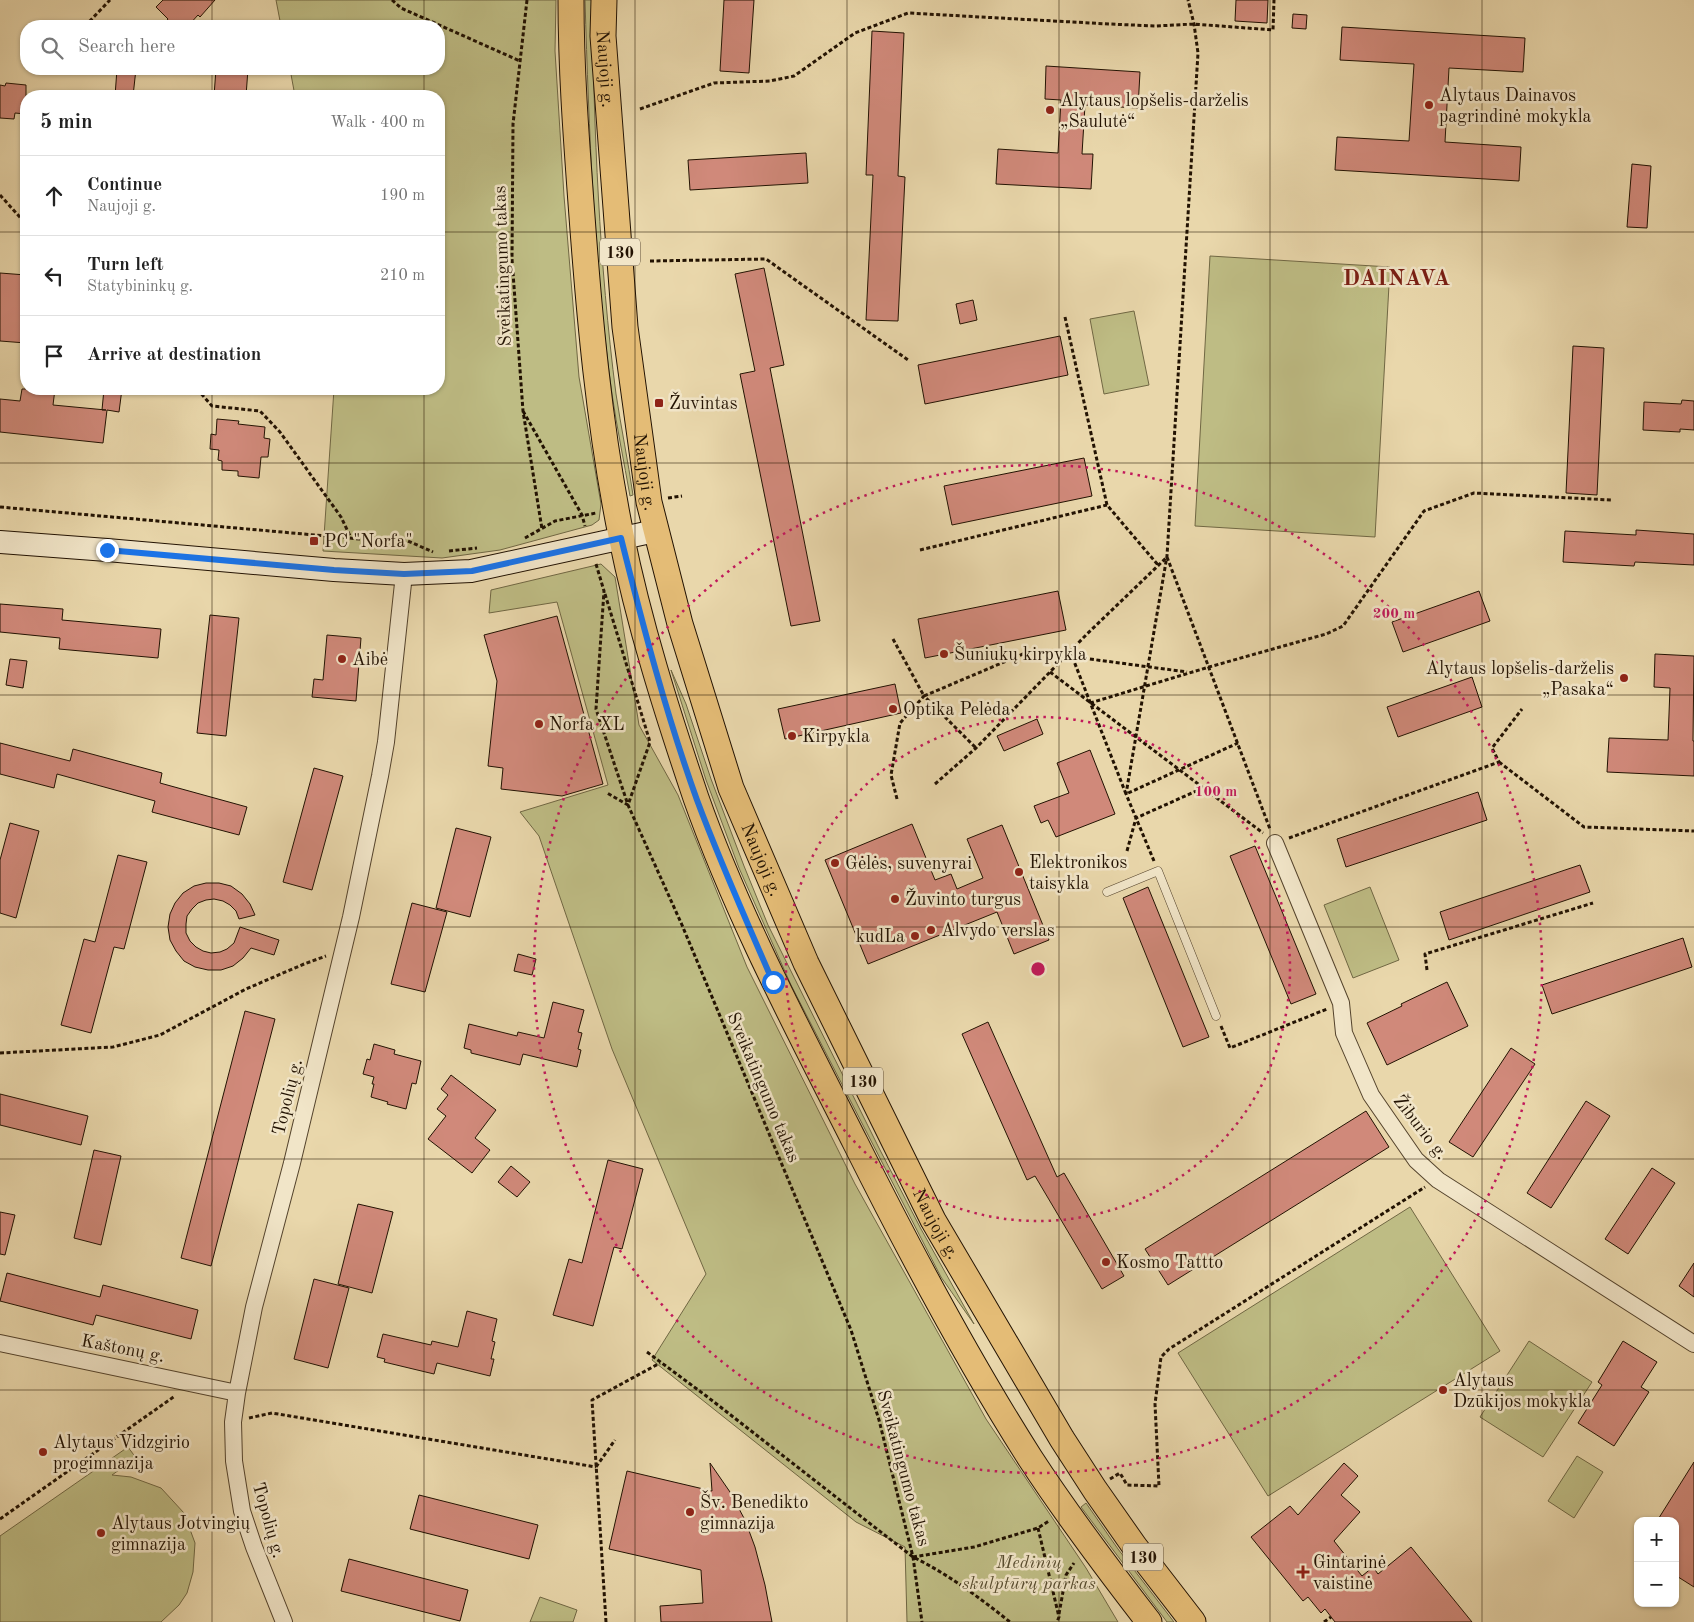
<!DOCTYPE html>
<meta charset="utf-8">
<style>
:root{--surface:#fff;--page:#f6f6f6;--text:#222;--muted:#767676;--line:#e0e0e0}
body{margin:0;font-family:"Old Standard TT",serif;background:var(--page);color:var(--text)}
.controls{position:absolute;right:15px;bottom:15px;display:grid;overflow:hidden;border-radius:10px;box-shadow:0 1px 4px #0004}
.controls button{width:45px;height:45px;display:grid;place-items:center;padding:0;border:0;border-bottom:1px solid var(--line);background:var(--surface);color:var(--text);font:25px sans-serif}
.stop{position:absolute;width:15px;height:15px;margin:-11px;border:4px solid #1a73e8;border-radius:50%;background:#fff}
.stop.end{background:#1a73e8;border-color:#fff;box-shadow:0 1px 5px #0008}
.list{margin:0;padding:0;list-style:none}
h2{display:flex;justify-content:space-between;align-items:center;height:65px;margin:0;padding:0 20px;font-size:21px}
h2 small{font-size:16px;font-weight:400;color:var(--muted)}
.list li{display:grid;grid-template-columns:32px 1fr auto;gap:15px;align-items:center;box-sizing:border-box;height:80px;padding:0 20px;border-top:1px solid var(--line)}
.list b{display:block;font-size:19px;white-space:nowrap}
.list p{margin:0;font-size:16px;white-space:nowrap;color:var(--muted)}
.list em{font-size:16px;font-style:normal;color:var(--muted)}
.icon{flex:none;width:28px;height:28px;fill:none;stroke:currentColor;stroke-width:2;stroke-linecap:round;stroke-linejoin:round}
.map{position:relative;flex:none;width:1694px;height:1622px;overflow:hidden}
.search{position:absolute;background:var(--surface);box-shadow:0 1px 4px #0004;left:20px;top:20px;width:425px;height:55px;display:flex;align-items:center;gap:12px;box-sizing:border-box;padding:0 18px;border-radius:20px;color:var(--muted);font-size:19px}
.panel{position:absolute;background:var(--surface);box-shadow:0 1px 4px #0004;left:20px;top:90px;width:425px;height:305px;border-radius:20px}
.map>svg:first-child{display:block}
.green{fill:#bebc84;stroke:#706743}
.building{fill:#d0897a;stroke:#221202}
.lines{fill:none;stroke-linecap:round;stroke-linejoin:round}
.lane-casing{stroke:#54432c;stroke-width:9}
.street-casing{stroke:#54432c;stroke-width:18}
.secondary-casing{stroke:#221202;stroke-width:24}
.primary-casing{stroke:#221202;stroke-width:27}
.path{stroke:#221202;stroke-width:3;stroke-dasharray:4 2.5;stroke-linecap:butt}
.lane{stroke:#f1e5c8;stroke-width:8}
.street{stroke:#f1e5c8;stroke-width:16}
.secondary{stroke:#f1e5c8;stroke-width:22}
.primary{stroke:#e4bc76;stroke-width:25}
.route{stroke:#1a73e8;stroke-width:6}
.grid{fill:none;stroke:#221202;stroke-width:1;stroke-opacity:0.55}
.ring{fill:none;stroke:#c2185b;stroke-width:2.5;stroke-dasharray:2.5 5}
.poi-dot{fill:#8f2418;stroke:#f1e5c8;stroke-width:2}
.labels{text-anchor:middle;stroke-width:5;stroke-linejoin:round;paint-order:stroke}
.shield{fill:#f1e5c8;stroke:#60513d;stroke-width:1}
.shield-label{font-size:16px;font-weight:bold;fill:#221202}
.street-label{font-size:18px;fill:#221202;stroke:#f1e5c8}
.poi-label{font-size:18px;fill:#221202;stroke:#f1e5c8;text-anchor:start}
.park-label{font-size:18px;font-style:italic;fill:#594e30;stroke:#f1e5c8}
.district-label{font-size:22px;font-weight:bold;letter-spacing:1px;fill:#7a1f14;stroke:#f1e5c8}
.centre{fill:#c2185b;stroke:#f1e5c8;stroke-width:2.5}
.ring-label{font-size:15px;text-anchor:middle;font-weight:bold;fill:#c2185b;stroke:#f1e5c8;stroke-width:5;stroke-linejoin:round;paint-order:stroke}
</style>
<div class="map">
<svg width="1694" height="1622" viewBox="0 0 1694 1622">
<rect width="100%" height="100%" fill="#e9d7ab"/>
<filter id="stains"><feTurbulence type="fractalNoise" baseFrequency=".004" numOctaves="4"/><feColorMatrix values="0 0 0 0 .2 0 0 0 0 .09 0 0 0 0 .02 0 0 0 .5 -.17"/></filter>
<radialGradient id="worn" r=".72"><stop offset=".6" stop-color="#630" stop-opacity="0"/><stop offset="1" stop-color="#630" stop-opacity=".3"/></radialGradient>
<!-- green -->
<path class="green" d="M276 0H556L555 51 564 196 579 377 601 504 599 520 592 525 500 550 442 558 323 551 334 389H439V96H295L290 69H439V26H281Z
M585 0H592C594 131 599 263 616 394 621 427 628 461 633 495L630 496C624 462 617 428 612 394 594 264 589 132 585 0Z
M1210 256 1390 267 1375 537 1195 526Z
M1134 311 1149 385 1104 394 1090 319Z
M601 564 615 577 639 725 678 795 747 967 855 1184 986 1419 1086 1568 1118 1622H907L905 1547 856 1522 652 1360 706 1274 612 1049 539 836 520 812 608 785 557 602 489 613 491 590Z
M671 670 686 704 711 779 744 866 768 925 880 1150 921 1229 974 1324 941 1277 791 985 739 868 706 780Z
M1370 887 1399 960 1353 978 1324 905Z
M1410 1207 1500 1351 1268 1496 1178 1353Z
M1529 1341 1592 1382 1543 1457 1480 1417Z
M128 1447 136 1458 112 1475 131 1477 161 1488 184 1513 195 1543 193 1572 187 1593 179 1605 161 1622H0V1536Z
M1577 1456 1603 1472 1574 1518 1548 1501Z
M1086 1503 1118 1549 1174 1622H1167L1081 1507Z
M540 1597 577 1610 573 1622H530Z"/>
<!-- building -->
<path class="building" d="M163 0H215L200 17 198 15 188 26H162L168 19 156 7Z
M724 0H754L749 73 720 71Z
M1236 0H1268L1267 23 1235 21Z
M1293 14 1307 15 1306 29 1292 28Z
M1342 27 1525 38 1523 72 1449 68 1445 142 1521 147 1519 181 1335 170 1337 137 1409 141 1414 64 1340 60Z
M872 31 904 33 898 176 905 177 898 321 866 320 873 175H866Z
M1046 66 1140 72 1138 108 1085 105 1082 154H1093L1091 189 996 184 998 149 1058 153 1061 100 1045 99Z
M117 69H136L133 96H115Z
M216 69H248L246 96H214Z
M6 83 26 85V114L15 113 14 119 0 118V85L5 86Z
M806 153 808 183 690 190 688 160Z
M1632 164 1651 166 1647 228 1627 227Z
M764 268 784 365 770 368 820 621 791 626 740 374 755 371 735 274Z
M0 273 26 275V343L0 341Z
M973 300 977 320 960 324 956 304Z
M1060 336 1068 375 925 404 918 365Z
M1573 346 1604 348 1597 495 1566 493Z
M22 389H55L53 405 106 410H102L104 389H122L119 412 107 410 103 443 0 432V399L20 401Z
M1682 400 1694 401V430L1680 429V432L1643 430 1644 402 1681 404Z
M217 419 239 421 238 424 265 427 264 438 270 439 268 457H261L259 478 238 476V471L222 470V461L218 460 219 450 210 449 211 434 216 435Z
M1084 458 1092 496 952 525 944 486Z
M1636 530 1694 534V565L1635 562 1634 566 1563 562 1565 531 1636 535Z
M1058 591 1066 630 925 658 918 619Z
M1479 591 1490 621 1403 652 1392 622Z
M0 604 63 609 62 620 161 629 158 658 59 649 60 638 0 632Z
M210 615 239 618 226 736 197 733Z
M557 616 603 784 562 796 501 789 503 768 488 766 497 681 484 635Z
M327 635 361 638 356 701 312 697 314 679 323 680Z
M1655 654 1694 656 1693 741H1694V776L1607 772 1609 738 1668 740 1670 688 1654 687Z
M10 659 27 661 23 688 6 685Z
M1472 677 1482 707 1398 737 1387 707Z
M895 684 901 713 785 739 778 709Z
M1037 719 1043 734 1004 751 997 736Z
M0 743 70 761 73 749 162 773 160 783 247 807 239 835 152 812 155 801 57 774 54 788 0 774Z
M1090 750 1115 814 1056 837 1048 820 1041 823 1034 806 1069 793 1057 763Z
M314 768 343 776 312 890 283 882Z
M1478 792 1487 820 1346 867 1337 839Z
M10 823 39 831 16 918 0 913V860Z
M912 824 935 880 951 874 957 889 983 878 967 839 1002 825 1049 940 1014 954 997 912 868 964 825 860Z
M456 828 491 837 470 917 436 908Z
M1255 846 1316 994 1291 1004 1230 856Z
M118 855 147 862 124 949 114 947 91 1033 61 1025 84 939 95 942Z
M1580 865 1590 892 1449 940 1440 912Z
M206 883H219L231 886 242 894 250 904 255 915 239 919 236 911 230 905 223 901 214 899 206 900 198 903 192 909 187 916 186 924V933L190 941 196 947 203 951 211 953 220 952 227 949 234 943 240 927 279 940 274 955 251 948 243 958 233 966 221 970H208L195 967 184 961 176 951 170 940 168 927 170 914 175 903 183 893 194 886Z
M1148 887 1209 1037 1183 1047 1123 898Z
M412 903 447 912 425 992 391 984Z
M1683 938 1692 967 1552 1014 1542 985Z
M518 954 536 959 532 975 514 971Z
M1447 982 1468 1026 1387 1065 1367 1023 1402 1006 1401 1004Z
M553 1002 584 1010 578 1032 582 1033 578 1049 581 1050 577 1067 523 1054 520 1065 471 1053V1050L464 1048 469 1024 517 1036 518 1032 544 1038Z
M245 1011 275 1019 211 1266 181 1258Z
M988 1022 1057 1177 1064 1173 1124 1276 1102 1289 1035 1176 1027 1180 962 1034Z
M374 1044 395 1050 394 1054 421 1061 416 1084 412 1083 406 1109 387 1104 388 1102 371 1097 374 1084H372L374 1077 363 1074 367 1059 370 1060Z
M1511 1048 1535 1064 1473 1157 1449 1142Z
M451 1075 496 1110 475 1138 490 1150 472 1173 428 1139 446 1116 437 1109 448 1095 441 1089Z
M0 1094 88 1116 81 1145 0 1125Z
M1586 1101 1610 1116 1551 1208 1527 1193Z
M1366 1111 1389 1147 1168 1285 1145 1249Z
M94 1150 121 1156 101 1245 74 1238Z
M608 1160 643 1169 622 1249 614 1247 593 1326 553 1315 569 1259 582 1263Z
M511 1166 530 1182 517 1197 498 1182Z
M1652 1168 1675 1183 1628 1254 1605 1239Z
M358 1204 393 1212 372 1293 338 1284Z
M0 1212 15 1215 5 1255 0 1254Z
M1694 1263V1297L1679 1286Z
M7 1273 100 1297 103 1285 198 1310 191 1339 96 1315 93 1325 0 1301Z
M314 1279 349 1288 328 1368 294 1359Z
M467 1311 497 1319 492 1341 495 1342 491 1359H494L490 1376 437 1363 434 1374 384 1362 385 1359 377 1357 383 1334 431 1345 432 1341 458 1347Z
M1623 1341 1657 1362 1641 1387 1649 1392 1614 1446 1578 1423 1602 1385 1598 1382Z
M1694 1462V1587L1675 1575V1521H1657Z
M710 1463 730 1492 745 1520 755 1547 765 1585 772 1622H661L660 1606 703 1603 701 1570 609 1549 627 1471 712 1491Z
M1344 1463 1358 1476 1341 1495 1360 1512 1334 1541 1362 1576 1373 1567 1378 1574 1411 1547 1472 1622H1335L1325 1609 1321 1613 1308 1597 1303 1601 1251 1537 1290 1506 1298 1515Z
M419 1495 538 1525 529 1559 410 1529Z
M349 1559 468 1590 460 1621 341 1591Z"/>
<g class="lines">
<defs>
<path id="lane" d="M1107 892 1158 871 1216 1016"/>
<path id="street" d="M1275 843 1341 1003 1344 1033 1371 1095 1416 1160 1438 1180 1694 1344
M0 1343 237 1393
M284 1622 254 1547 242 1511 234 1461 233 1422 237 1393 254 1307 292 1163 351 917 380 776 386 742 404 574"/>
<path id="secondary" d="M0 542 107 550 334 570 404 574 471 571 655 531"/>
<g id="primary">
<path d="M571 0C571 68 576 135 581 203 589 314 599 426 621 535 639 624 667 712 696 798 738 917 798 1029 855 1142 909 1250 965 1356 1030 1458 1067 1515 1108 1569 1149 1622"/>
<path id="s1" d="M604 0 603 36 625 327 649 502 680 624 731 788 806 963 933 1220 1062 1439 1095 1490 1135 1547 1193 1622"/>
</g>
</defs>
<!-- lane casing -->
<use href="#lane" class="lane-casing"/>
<!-- street casing -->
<use href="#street" class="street-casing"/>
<!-- secondary casing -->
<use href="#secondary" class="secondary-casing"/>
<!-- primary casing -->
<use href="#primary" class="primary-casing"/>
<!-- path -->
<path class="path" d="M392 0 401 8 520 61
M527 0 513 124 512 259 523 411 542 529
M85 26 110 0
M43 72 46 69
M640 109 714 83 770 81 794 76 855 33 908 13 1109 24 1156 26 1194 24 1273 30 1274 0H1275
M0 195 26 224
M650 261 766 259 908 360
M1065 317 1107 505 1158 565
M197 389 212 406 260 411 280 432 341 517 351 538
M523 411 582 515 585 526
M668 498 682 496
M0 507 360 539 408 541 433 552
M525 538 555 521 596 513
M920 550 1107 505
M449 551 477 548
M1167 557 1270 829
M596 564 604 591 596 709 628 805 682 925 851 1330 879 1420 913 1557 922 1622
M605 594 650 742 628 805 607 793
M893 639 924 696 1030 651 1187 672
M1070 651 1126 794 1238 743
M1050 672 1263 833
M1090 703 1209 667 1326 634 1343 626 1424 511 1474 493 1611 500
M1499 762 1584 827 1694 831
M935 784 976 748 1086 635 1167 557
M897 799 891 775 900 723 924 696 976 748
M1289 838 1499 762 1492 748 1522 709
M1127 851 1136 818 1203 788
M1154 861 1126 794 1167 556 1198 53 1194 24 1188 0
M1427 970 1425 954 1593 903
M1221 1026 1230 1048 1327 1009
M0 1053 113 1047 160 1035 246 989 304 964 326 956
M647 1352 705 1395 913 1557C948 1574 980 1598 1010 1622
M249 1418 272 1413 596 1467
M596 1467 615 1440
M1110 1479 1120 1473 1127 1485 1159 1486 1155 1404 1161 1357 1169 1349 1425 1187
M0 1519 175 1396
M1038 1528 1059 1617 1057 1622
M913 1557 974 1547 1038 1528 1049 1521
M1059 1614 1066 1575 1074 1563
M606 1622 592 1400 660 1363
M1324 1622 1331 1617"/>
<!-- lane -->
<use href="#lane" class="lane"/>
<!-- street -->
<use href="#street" class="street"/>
<!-- secondary -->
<use href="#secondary" class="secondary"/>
<!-- primary -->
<use href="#primary" class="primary"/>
</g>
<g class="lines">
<!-- route -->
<path class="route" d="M107 550 334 570 404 574 472 571 621 538C643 626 666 714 697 800 720 862 747 922 773 982"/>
</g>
<!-- grid -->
<path class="grid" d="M212 0V26M424 0V26M635 0V1622M847 0V1622M1059 0V1622M1270 0V1622M1482 0V1622M212 69V96M424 69V96M0 232H26M439 232H1694M212 389V1622M424 389V1622M0 463H1694M0 695H1694M0 927H1694M0 1159H1694M0 1390H1694"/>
<!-- distance rings -->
<g class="ring">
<circle cx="1038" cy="969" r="252"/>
<circle cx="1038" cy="969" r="504"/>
</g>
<!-- markers -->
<g class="poi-dot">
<circle cx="1429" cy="105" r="5"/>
<circle cx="1050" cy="110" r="5"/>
<rect x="654" y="398" width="10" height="10" rx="2.5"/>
<rect x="309" y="536" width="10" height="10" rx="2.5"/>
<circle cx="944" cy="654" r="5"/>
<circle cx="342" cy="659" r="5"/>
<circle cx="1624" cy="678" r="5"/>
<circle cx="893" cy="709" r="5"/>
<circle cx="539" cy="724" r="5"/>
<circle cx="792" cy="736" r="5"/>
<circle cx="835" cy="863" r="5"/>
<circle cx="1019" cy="872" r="5"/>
<circle cx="895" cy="899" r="5"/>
<circle cx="931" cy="930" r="5"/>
<circle cx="915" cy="936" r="5"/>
<circle cx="1106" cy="1262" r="5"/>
<circle cx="1443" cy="1390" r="5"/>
<circle cx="43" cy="1452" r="5"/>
<circle cx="690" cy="1512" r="5"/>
<circle cx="101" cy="1533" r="5"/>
<path d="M1300.5 1564.5h5v5h5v5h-5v5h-5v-5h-5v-5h5z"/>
</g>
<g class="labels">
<!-- shield labels -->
<g class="shield">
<rect x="600" y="238.5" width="40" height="27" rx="4"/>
<rect x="843" y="1067.5" width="40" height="27" rx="4"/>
<rect x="1123" y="1543.5" width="40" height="27" rx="4"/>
</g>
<g class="shield-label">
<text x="620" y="258">130</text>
<text x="863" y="1087">130</text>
<text x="1143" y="1563">130</text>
</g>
<!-- street labels -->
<g class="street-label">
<text dy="6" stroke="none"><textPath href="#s1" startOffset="69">Naujoji g.</textPath></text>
<text transform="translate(502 266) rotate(-92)" y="6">Sveikatingumo takas</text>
<text dy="6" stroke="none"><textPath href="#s1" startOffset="474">Naujoji g.</textPath></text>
<text dy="6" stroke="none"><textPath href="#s1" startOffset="880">Naujoji g.</textPath></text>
<text transform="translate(764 1087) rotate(67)" y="6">Sveikatingumo takas</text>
<text transform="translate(287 1097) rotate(-76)" y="6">Topolių g.</text>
<text transform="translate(1421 1127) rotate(52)" y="6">Žiburio g.</text>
<text dy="6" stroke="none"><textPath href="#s1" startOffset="1284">Naujoji g.</textPath></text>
<text transform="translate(123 1348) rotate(11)" y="6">Kaštonų g.</text>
<text transform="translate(904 1468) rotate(75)" y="6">Sveikatingumo takas</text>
<text transform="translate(269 1520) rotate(74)" y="6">Topolių g.</text>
</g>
<!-- poi labels -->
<g class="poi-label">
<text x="1439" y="101">Alytaus Dainavos<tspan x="1439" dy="21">pagrindinė mokykla</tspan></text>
<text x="1060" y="106">Alytaus lopšelis-darželis<tspan x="1060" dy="21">„Saulutė“</tspan></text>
<text x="669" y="409">Žuvintas</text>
<text x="324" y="547">PC "Norfa"</text>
<text x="954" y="660">Šuniukų kirpykla</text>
<text x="352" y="665">Aibė</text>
<text x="1614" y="674" text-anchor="end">Alytaus lopšelis-darželis<tspan x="1614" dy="21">„Pasaka“</tspan></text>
<text x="903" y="715">Optika Pelėda</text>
<text x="549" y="730">Norfa XL</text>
<text x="802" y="742">Kirpykla</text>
<text x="1029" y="868">Elektronikos<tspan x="1029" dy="21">taisykla</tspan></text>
<text x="845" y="869">Gėlės, suvenyrai</text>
<text x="905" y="905">Žuvinto turgus</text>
<text x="941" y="936">Alvydo verslas</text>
<text x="905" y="942" text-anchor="end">kudLa</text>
<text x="1116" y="1268">Kosmo Tattto</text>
<text x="1453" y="1386">Alytaus<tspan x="1453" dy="21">Dzūkijos mokykla</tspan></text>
<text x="53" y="1448">Alytaus Vidzgirio<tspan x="53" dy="21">progimnazija</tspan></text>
<text x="700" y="1508">Šv. Benedikto<tspan x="700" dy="21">gimnazija</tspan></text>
<text x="111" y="1529">Alytaus Jotvingių<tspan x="111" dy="21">gimnazija</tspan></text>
<text x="1313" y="1568">Gintarinė<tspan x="1313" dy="21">vaistinė</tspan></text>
</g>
<!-- park labels -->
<g class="park-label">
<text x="1029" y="1568">Medinių<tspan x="1029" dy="21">skulptūrų parkas</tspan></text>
</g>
<!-- district labels -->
<g class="district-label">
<text x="1397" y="285">DAINAVA</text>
</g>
</g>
<circle cx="1038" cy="969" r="8" class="centre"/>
<g class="ring-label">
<text x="1394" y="618">200 m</text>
<text x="1216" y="796">100 m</text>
</g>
<rect width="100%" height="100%" filter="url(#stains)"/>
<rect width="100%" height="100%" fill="url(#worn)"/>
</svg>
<div class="controls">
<button>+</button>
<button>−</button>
</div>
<div class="stop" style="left:773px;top:982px"></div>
<div class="stop end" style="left:107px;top:550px"></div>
<div class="search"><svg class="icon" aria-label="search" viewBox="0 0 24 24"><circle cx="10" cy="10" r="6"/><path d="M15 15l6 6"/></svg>Search here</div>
<section class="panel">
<h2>5 min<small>Walk · 400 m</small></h2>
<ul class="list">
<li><svg class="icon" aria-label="ahead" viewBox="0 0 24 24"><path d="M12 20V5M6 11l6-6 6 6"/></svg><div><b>Continue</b><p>Naujoji g.</p></div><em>190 m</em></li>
<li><svg class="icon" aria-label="left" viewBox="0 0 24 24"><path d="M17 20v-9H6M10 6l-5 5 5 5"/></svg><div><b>Turn left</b><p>Statybininkų g.</p></div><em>210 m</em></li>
<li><svg class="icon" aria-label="arrive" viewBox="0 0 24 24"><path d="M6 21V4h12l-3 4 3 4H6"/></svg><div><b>Arrive at destination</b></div></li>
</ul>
</section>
</div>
